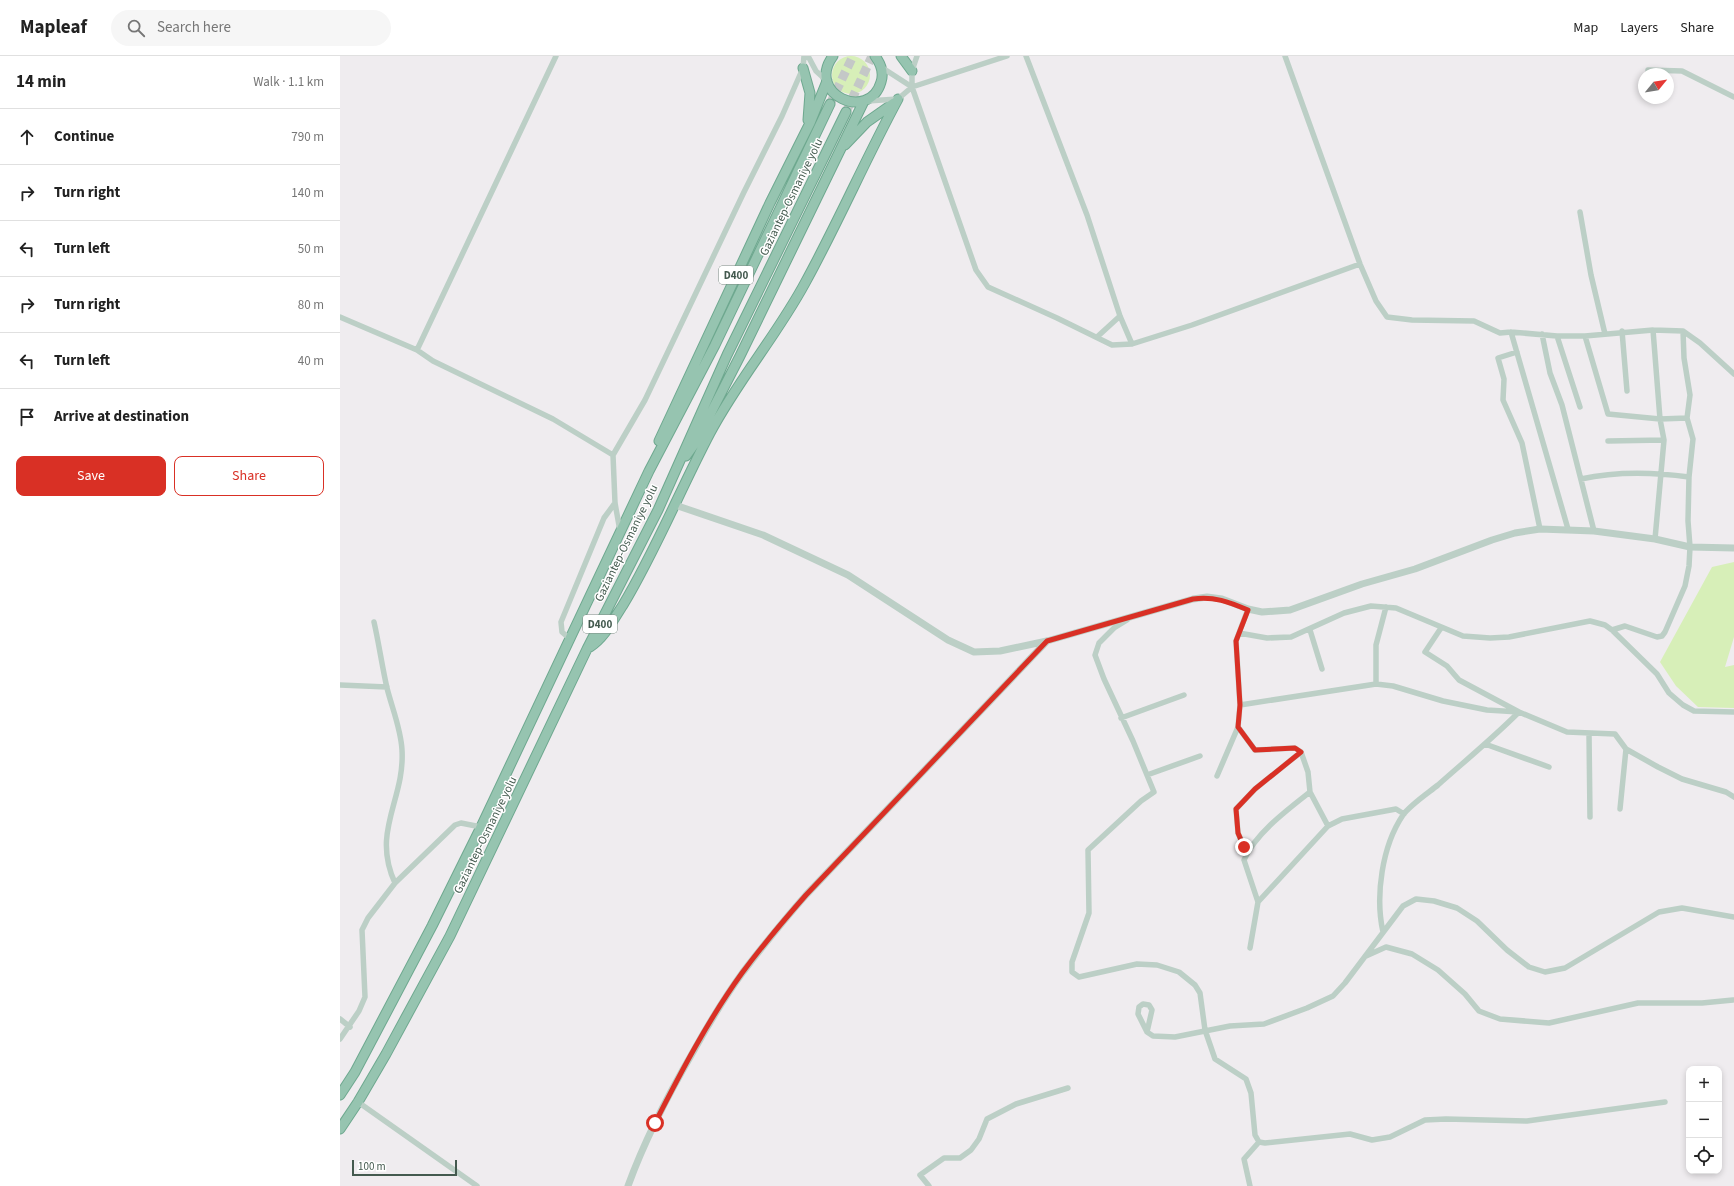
<!DOCTYPE html>
<meta charset="utf-8">
<style>
:root{--surface:#fff;--page:#f6f6f6;--text:#222;--muted:#767676;--line:#e0e0e0;--accent:#d93025}
body{margin:0;font-family:"Source Sans 3",sans-serif;background:var(--page);color:var(--text)}
.controls{position:absolute;right:12px;bottom:12px;display:grid;overflow:hidden;border-radius:8px;box-shadow:0 2px 6px #0003}
.controls button{width:36px;height:36px;display:grid;place-items:center;padding:0;border:0;border-bottom:1px solid var(--line);background:var(--surface);color:var(--text);font:20px sans-serif}
.compass{position:absolute;left:1298px;top:12px;width:36px;height:36px;border-radius:50%;background:var(--surface);box-shadow:0 2px 6px #0003;rotate:60deg}
.scale{position:absolute;left:12px;bottom:10px;width:105px;box-sizing:border-box;padding-left:4px;border:2px solid #445a4f;border-top:0;font-size:11px;line-height:14px;white-space:nowrap;color:#445a4f;-webkit-text-stroke:3px #fff;paint-order:stroke}
.stop{position:absolute;width:12px;height:12px;margin:-9px;border:3px solid #d93025;border-radius:50%;background:#fff}
.stop.end{background:#d93025;border-color:#fff;box-shadow:0 1px 4px #0008}
.list{margin:0;padding:0;list-style:none}
h2{display:flex;justify-content:space-between;align-items:center;height:52px;margin:0;padding:0 16px;font-size:17px}
h2 small{font-size:13px;font-weight:400;color:var(--muted)}
.list li{display:grid;grid-template-columns:26px 1fr auto;gap:12px;align-items:center;box-sizing:border-box;height:56px;padding:0 16px;border-top:1px solid var(--line)}
.list b{display:block;font-size:15px;white-space:nowrap}
.list em{font-size:13px;font-style:normal;color:var(--muted)}
.actions{display:flex;gap:8px;padding:12px 16px}
.actions a{flex:1;padding:9px 0;border:1px solid var(--accent);border-radius:8px;text-align:center;font-size:14px;color:var(--accent)}
.actions .main{background:var(--accent);color:#fff}
.icon{flex:none;width:22px;height:22px;fill:none;stroke:currentColor;stroke-width:2;stroke-linecap:round;stroke-linejoin:round}
.map{position:relative;flex:none;width:1394px;height:1130px;overflow:hidden}
header{display:flex;align-items:center;gap:24px;box-sizing:border-box;height:56px;padding:0 20px;background:var(--surface);border-bottom:1px solid var(--line)}
header strong{font-size:19px}
nav{display:flex;gap:22px;margin-inline-start:auto;font-size:14px}
.search{width:280px;height:36px;background:var(--page);display:flex;align-items:center;gap:10px;box-sizing:border-box;padding:0 14px;border-radius:22px;color:var(--muted);font-size:15px}
main{display:flex}
aside{flex:1;background:var(--surface)}
.map>svg:first-child{display:block}
.green{fill:#d7efb8}
.lines{fill:none;stroke-linecap:round;stroke-linejoin:round}
.trunk-tunnel{stroke:#c4c8c7;stroke-width:9;stroke-dasharray:9 4.5;stroke-linecap:butt}
.trunk-casing{stroke:#6ea88f;stroke-width:11}
.minor{stroke:#bccfc6;stroke-width:5.5}
.tertiary{stroke:#bccfc6;stroke-width:7}
.trunk{stroke:#96c4b0;stroke-width:9}
.route{stroke:#d93025;stroke-width:5}
.labels{text-anchor:middle;stroke-width:3;stroke-linejoin:round;paint-order:stroke}
.shield{fill:#fff;stroke:#7c8c84;stroke-width:1}
.shield-label{font-size:11px;font-weight:bold;fill:#445a4f}
.street-label{font-size:12px;fill:#445a4f;stroke:#fff}
</style>
<header>
<strong>Mapleaf</strong>
<div class="search"><svg class="icon" aria-label="search" viewBox="0 0 24 24"><circle cx="10" cy="10" r="6"/><path d="M15 15l6 6"/></svg>Search here</div>
<nav><a>Map</a><a>Layers</a><a>Share</a></nav>
</header>
<main>
<aside>
<h2>14 min<small>Walk · 1.1 km</small></h2>
<ul class="list">
<li><svg class="icon" aria-label="ahead" viewBox="0 0 24 24"><path d="M12 20V5M6 11l6-6 6 6"/></svg><div><b>Continue</b></div><em>790 m</em></li>
<li><svg class="icon" aria-label="right" viewBox="0 0 24 24"><path d="M7 20v-9h11M14 6l5 5-5 5"/></svg><div><b>Turn right</b></div><em>140 m</em></li>
<li><svg class="icon" aria-label="left" viewBox="0 0 24 24"><path d="M17 20v-9H6M10 6l-5 5 5 5"/></svg><div><b>Turn left</b></div><em>50 m</em></li>
<li><svg class="icon" aria-label="right" viewBox="0 0 24 24"><path d="M7 20v-9h11M14 6l5 5-5 5"/></svg><div><b>Turn right</b></div><em>80 m</em></li>
<li><svg class="icon" aria-label="left" viewBox="0 0 24 24"><path d="M17 20v-9H6M10 6l-5 5 5 5"/></svg><div><b>Turn left</b></div><em>40 m</em></li>
<li><svg class="icon" aria-label="arrive" viewBox="0 0 24 24"><path d="M6 21V4h12l-3 4 3 4H6"/></svg><div><b>Arrive at destination</b></div></li>
</ul>
<div class="actions"><a class="main">Save</a><a>Share</a></div>
</aside>
<div class="map">
<svg width="1394" height="1130" viewBox="0 0 1394 1130">
<rect width="100%" height="100%" fill="#efecef"/>
<!-- green -->
<path class="green" d="M492 19a19 19 0 1 1 38 0a19 19 0 1 1-38 0Z
M1394 506V581L1385 611 1394 609V652L1358 651 1336 630 1320 606 1372 511Z"/>
<g class="lines">
<!-- trunk-tunnel -->
<path class="trunk-tunnel" d="M490 48 513 0
M506 56 532 0"/>
<defs>
<path id="trunk" d="M493 0C465 38 529 67 541 26 544 17 541 8 535 0
M561 0 572 15
M463 12 470 37 468 64
M505 89 527 66 554 47
M319 385 430 147 470 67 487 25
M346 400 356 386 400 300 524 45
M250 591C265 581 273 564 283 549 316 494 340 434 370 377 398 324 437 279 465 227 498 167 525 104 558 43
M0 1039 15 1016 92 870 141 771 309 415 375 289 490 48
M0 1073 18 1046 46 998 110 880 247 593 318 454 387 299 506 56"/>
</defs>
<!-- trunk casing -->
<use href="#trunk" class="trunk-casing"/>
<!-- minor -->
<path class="minor" d="M468 0 476 15 487 25
M686 0 747 159 780 260 792 288
M945 0 1020 208 1036 245 1047 261 1072 264 1134 265 1160 277 1171 276 1217 280H1245L1313 274 1343 275 1360 287 1394 318
M541 11 572 31 636 214 648 231 717 262 772 289 792 288 852 269 1020 208
M1308 14 1342 15 1394 41
M572 31 667 0
M527 45 558 43 572 31V15L577 0
M1240 156 1251 219 1265 278
M0 261 77 294 93 305 213 363 273 399 305 344 404 136 442 60 463 12 464 0
M1313 274 1320 363 1324 384 1315 483
M1282 275 1287 335
M1343 275 1344 302 1350 339 1347 362
M1171 276 1228 473
M1202 278 1210 317 1222 349 1254 475
M1217 280 1240 351
M1245 280 1268 358 1320 363 1347 362 1353 383 1349 421 1348 465 1350 491 1349 510 1345 530 1325 576 1322 580 1317 581 1285 570 1272 574
M757 281 780 260
M77 294 216 0
M1177 296 1158 302 1164 323 1163 344 1182 387 1200 473
M1268 385 1324 384
M273 399 275 447 280 475
M1241 423C1277 415 1313 416 1349 421
M908 553 896 585 900 649 898 671 915 694 955 692 961 696 968 716 970 736 988 770
M787 564 774 572 759 587 755 599 764 623 793 685 814 736 801 745 748 794 749 857 732 906V916L739 921 797 908 817 909 839 916 855 929 860 937 865 974 875 1003 906 1023 911 1037 915 1079 919 1086 925 1087 1010 1078 1032 1084 1050 1081 1085 1064 1106 1063 1187 1065 1325 1046
M970 574 982 613
M899 577 927 582 951 581 1004 557 1031 550 1056 552 1123 580 1150 582 1169 581 1250 565 1265 569 1272 574 1317 618 1329 637 1343 649 1354 655 1394 656
M230 583 222 576 221 566 264 462 275 447
M1036 628V589L1046 551
M0 629 47 631
M900 649 1036 628 1053 630 1103 645 1147 654 1179 656 1227 676 1275 678 1286 693 1318 711 1342 723 1386 736 1394 741
M781 662 844 639
M1249 678 1250 761
M1145 688 1209 711
M807 719 860 700
M877 720 898 671
M1280 753 1286 693
M907 797 898 777 896 753 915 733 961 696
M55 827 115 769 121 767 141 771
M918 846 988 770 1002 763 1056 753 1064 758
M1043 876C1035 840 1042 790 1063 759 1070 749 1088 737 1098 729 1125 705 1153 682 1179 656L1119 624 1107 610 1085 596 1101 572
M910 892 918 846 904 804C915 778 947 754 970 736
M1026 900 1046 891 1072 898 1098 914 1125 938 1139 955 1160 963 1209 967 1298 947H1362L1393 944
M0 963 10 971
M807 976 812 954 809 949 803 948 799 951 798 958 807 976 813 980 835 981 890 970 924 968 967 952 993 940 1005 927 1063 850 1076 843 1094 845 1117 852 1137 865 1167 894 1189 911 1205 916 1225 912 1319 856 1342 852 1394 861
M0 983 19 955 25 941 22 874 28 862 55 827C31 775 65 744 62 694 61 673 52 652 47 632 42 610 39 588 34 566
M18 1046 137 1130
M589 1130 580 1119 604 1102H620L631 1094 639 1083 647 1063 676 1048 728 1032
M910 1130 904 1103 919 1086"/>
<!-- tertiary -->
<path class="tertiary" d="M335 449 423 479 508 519 608 584 634 596 660 595 707 585 853 543 867 541 882 543 908 553 922 556 950 554 1022 528 1075 513 1152 484 1175 477 1200 473 1254 475 1315 483 1350 491 1394 492
M288 1130C305 1083 328 1039 353 996 368 969 384 942 403 916 423 890 444 864 466 839L707 585"/>
<!-- trunk -->
<use href="#trunk" class="trunk"/>
</g>
<g class="lines">
<!-- route -->
<path class="route" d="M315 1067C341 1016 368 964 402 917 422 890 444 864 466 839L707 585 853 543C874 540 889 546 908 554L896 585 900 649 898 671 915 694 955 692 961 696 915 733 896 753 898 777 904 791"/>
</g>
<g class="labels">
<!-- shield labels -->
<g class="shield">
<rect x="379" y="210" width="34" height="18" rx="3"/>
<rect x="243" y="559" width="34" height="18" rx="3"/>
</g>
<g class="shield-label">
<text x="396" y="223">D400</text>
<text x="260" y="572">D400</text>
</g>
<!-- street labels -->
<g class="street-label">
<text transform="translate(451 141) rotate(-64)" y="4">Gaziantep-Osmaniye yolu</text>
<text transform="translate(286 487) rotate(-64)" y="4">Gaziantep-Osmaniye yolu</text>
<text transform="translate(145 779) rotate(-64)" y="4">Gaziantep-Osmaniye yolu</text>
</g>
</g>
</svg>
<div class="controls">
<button>+</button>
<button>−</button>
<button><svg class="icon" aria-label="locate" viewBox="0 0 24 24"><circle cx="12" cy="12" r="6"/><path d="M12 2v4M12 18v4M2 12h4M18 12h4"/></svg></button>
</div>
<svg class="compass" viewBox="-18 -18 36 36"><path d="M0-13l5 13h-10z" fill="#e53935"/><path d="M0 13l5-13h-10z" fill="#767676"/></svg>
<div class="scale">100 m</div>
<div class="stop" style="left:315px;top:1067px"></div>
<div class="stop end" style="left:904px;top:791px"></div>
</div>
</main>
